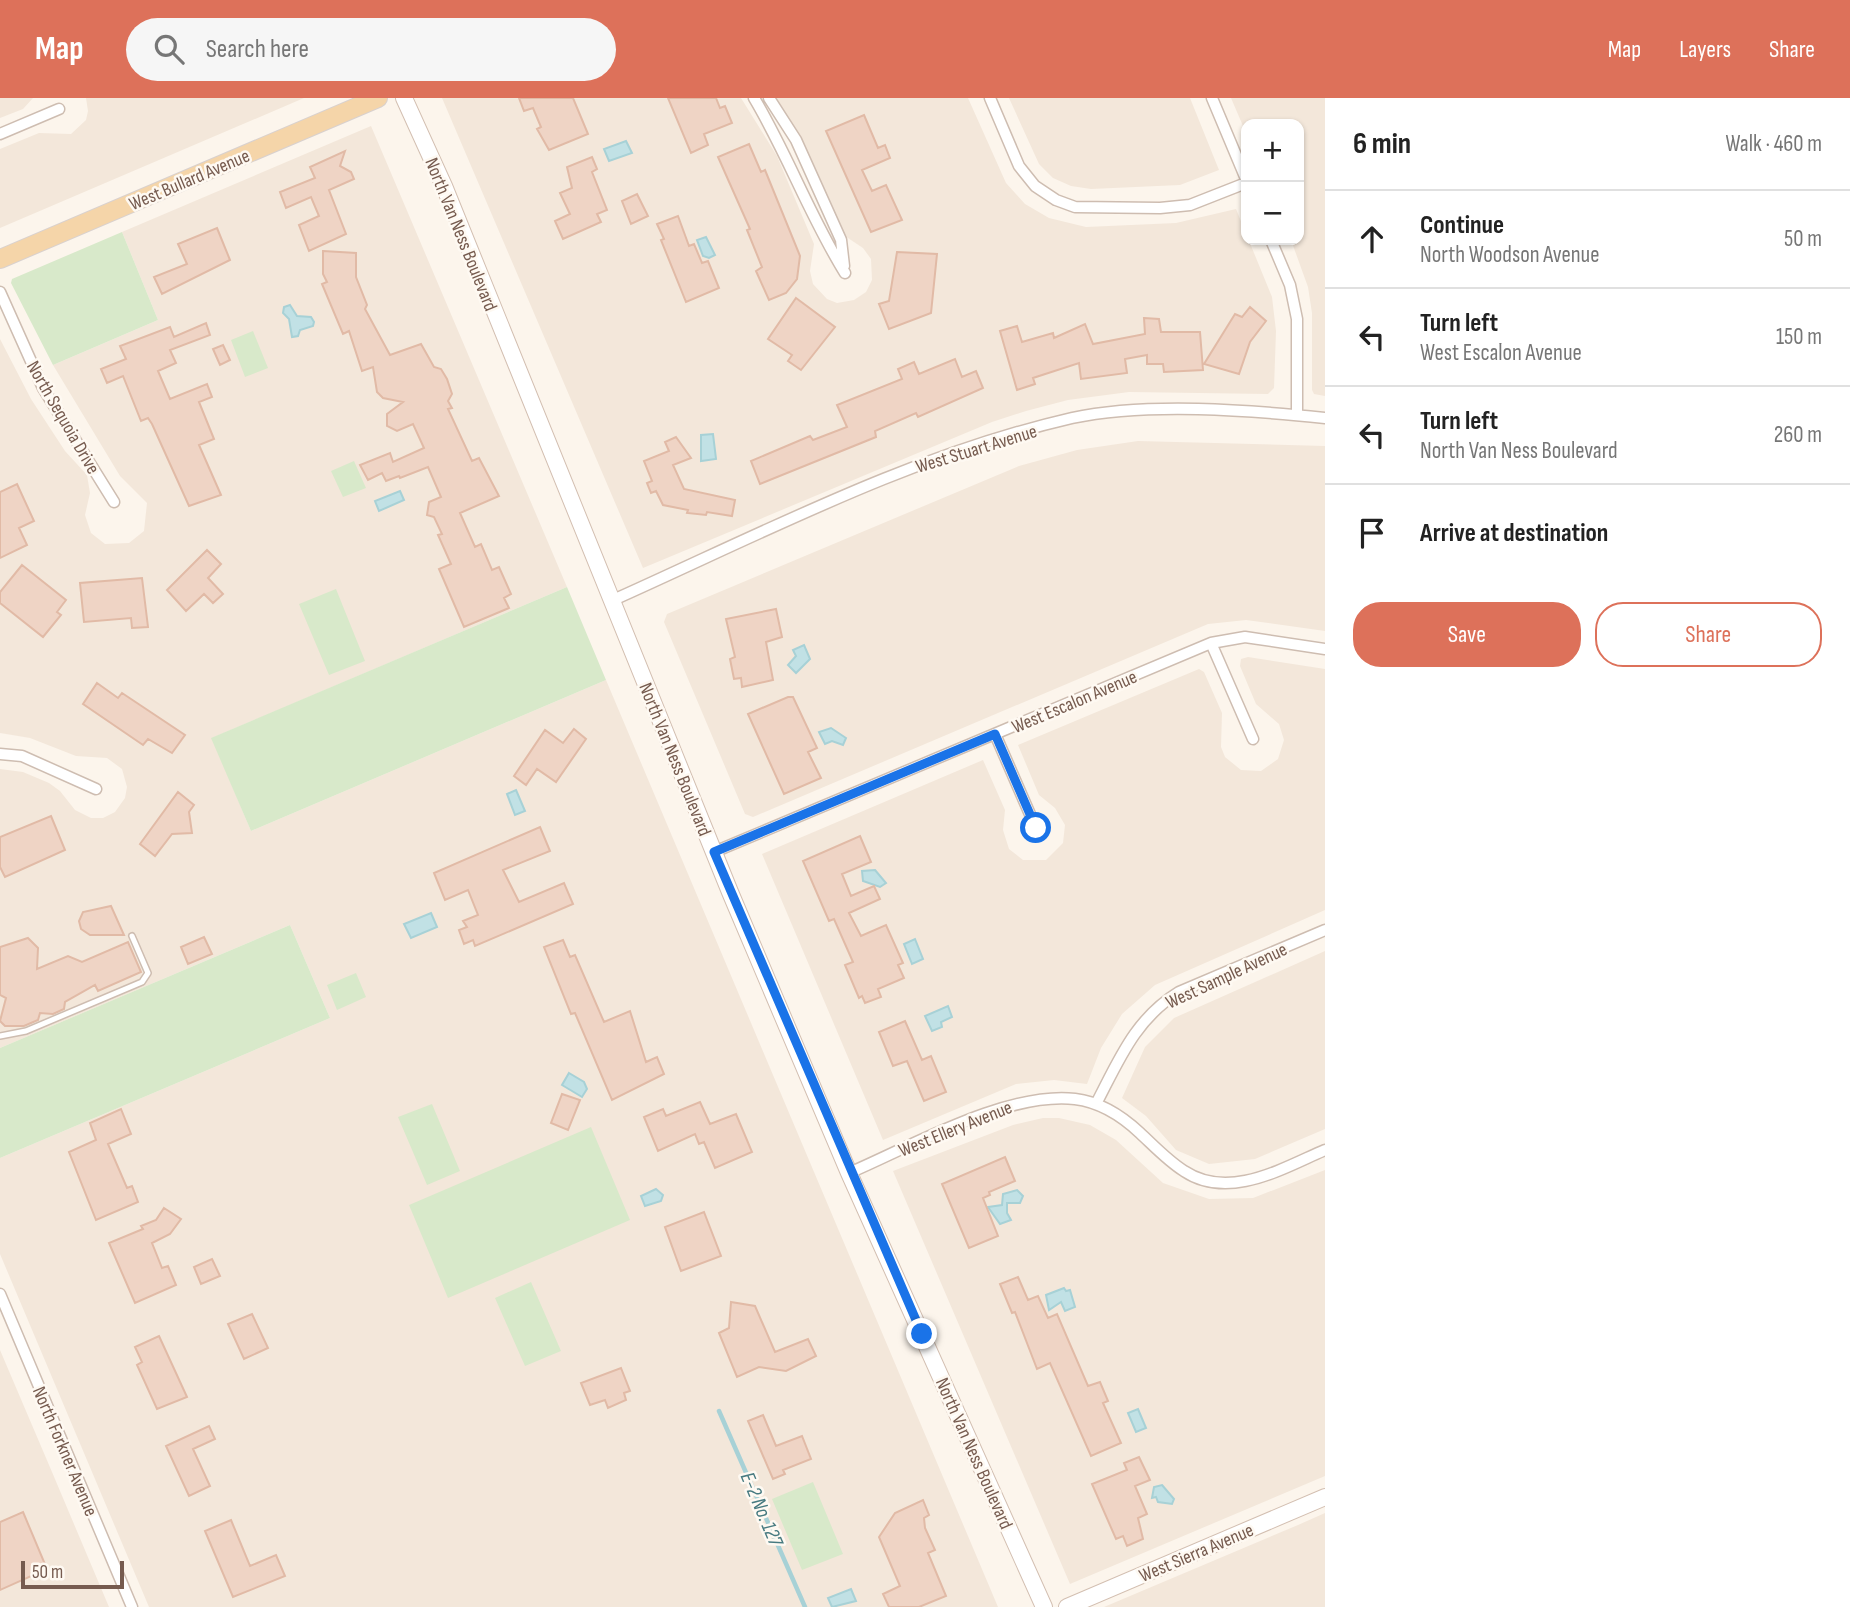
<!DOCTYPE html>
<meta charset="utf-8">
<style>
:root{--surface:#fff;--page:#f6f6f6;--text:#222;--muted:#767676;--line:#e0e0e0;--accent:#dd715a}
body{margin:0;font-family:"Sofia Sans Condensed",sans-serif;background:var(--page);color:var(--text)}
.controls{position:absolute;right:21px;top:21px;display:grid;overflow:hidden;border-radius:14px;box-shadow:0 2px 5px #0004}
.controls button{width:63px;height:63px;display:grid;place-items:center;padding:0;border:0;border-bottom:2px solid var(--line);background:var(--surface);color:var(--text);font:35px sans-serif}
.scale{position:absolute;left:21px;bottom:18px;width:103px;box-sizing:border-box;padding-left:7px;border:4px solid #765b4f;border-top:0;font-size:19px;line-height:24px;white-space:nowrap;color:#765b4f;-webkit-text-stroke:5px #fef9f2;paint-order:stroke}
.stop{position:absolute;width:21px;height:21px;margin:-16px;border:5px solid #1a73e8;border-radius:50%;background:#fff}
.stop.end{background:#1a73e8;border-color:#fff;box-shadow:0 2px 7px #0008}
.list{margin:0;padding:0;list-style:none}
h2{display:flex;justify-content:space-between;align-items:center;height:91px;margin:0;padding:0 28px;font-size:30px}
h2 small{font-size:23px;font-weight:400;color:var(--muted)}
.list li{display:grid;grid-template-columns:46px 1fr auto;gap:21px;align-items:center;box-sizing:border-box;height:98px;padding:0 28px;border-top:2px solid var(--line)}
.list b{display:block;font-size:26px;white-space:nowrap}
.list p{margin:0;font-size:23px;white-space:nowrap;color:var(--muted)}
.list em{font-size:23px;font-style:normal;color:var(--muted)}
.actions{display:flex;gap:14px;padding:21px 28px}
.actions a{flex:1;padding:16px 0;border:2px solid var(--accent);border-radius:28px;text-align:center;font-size:24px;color:var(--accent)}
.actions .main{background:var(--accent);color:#fff}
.icon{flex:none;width:38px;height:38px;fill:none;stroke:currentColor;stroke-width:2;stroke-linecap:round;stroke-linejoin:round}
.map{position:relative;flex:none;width:1325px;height:1509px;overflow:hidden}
header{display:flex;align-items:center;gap:42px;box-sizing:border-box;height:98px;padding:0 35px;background:var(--accent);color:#fff}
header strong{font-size:33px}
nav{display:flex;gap:38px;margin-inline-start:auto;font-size:24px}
.search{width:490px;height:63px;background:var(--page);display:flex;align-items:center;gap:18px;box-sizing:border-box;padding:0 24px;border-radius:38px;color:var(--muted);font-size:26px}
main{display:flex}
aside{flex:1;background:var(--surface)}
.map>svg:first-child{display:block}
.residential{fill:#f3e7da}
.green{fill:#d8e9ca}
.water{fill:#c1e1e5;stroke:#a7d1d6;stroke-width:2}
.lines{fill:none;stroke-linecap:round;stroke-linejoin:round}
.stream{stroke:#a7d1d6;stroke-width:4.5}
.building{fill:#efd4c5;stroke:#e1baa6;stroke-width:2}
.lane-casing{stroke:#cebdb1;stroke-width:8}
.street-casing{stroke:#cebdb1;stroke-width:13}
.secondary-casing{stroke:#d3bfb1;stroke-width:18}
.primary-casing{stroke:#d9d1ce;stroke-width:20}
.lane{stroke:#fff;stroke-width:5}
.street{stroke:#fff;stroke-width:10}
.secondary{stroke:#fff;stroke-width:16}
.primary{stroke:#f5d5a9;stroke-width:18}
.route{stroke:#1a73e8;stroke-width:9}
.labels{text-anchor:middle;stroke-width:5;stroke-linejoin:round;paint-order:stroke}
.street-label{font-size:19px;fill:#765b4f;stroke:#fef9f2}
.water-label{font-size:21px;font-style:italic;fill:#477a80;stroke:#fef9f2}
</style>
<header>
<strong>Map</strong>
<div class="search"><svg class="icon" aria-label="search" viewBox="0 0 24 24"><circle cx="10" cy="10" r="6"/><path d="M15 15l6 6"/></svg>Search here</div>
<nav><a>Map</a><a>Layers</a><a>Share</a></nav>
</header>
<main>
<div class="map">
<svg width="1325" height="1509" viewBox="0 0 1325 1509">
<rect width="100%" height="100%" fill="#fcf5ec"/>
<!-- residential -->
<path class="residential" d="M0 0H33L23 11 0 20Z
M86 0H304L0 130V51L39 35 71 36 86 22 88 13Z
M442 0H741L777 58 814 146 810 173 813 186 827 201 837 205 854 202 866 194 872 182 871 161 863 150 842 136 773 0H968L1006 85 1025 106 1049 120 1086 129 1176 125 1236 111 1272 199 1276 233 1274 290 1268 296 1129 294 1068 302 1026 313 992 324 643 470Z
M1009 0H1190L1219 72 1180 87 1091 91 1071 88 1053 80 1039 66Z
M1231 0H1325V298L1314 296 1312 292V215L1308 189 1291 142H1299V26H1246V35Z
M371 28 567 489 212 640 251 733 606 582 998 1509H149L0 1156V1060L330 920 290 827 0 950V671L23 674 49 685 60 693 75 712 91 720H103L115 714 125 700 127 689 122 671 107 660 76 658 30 640 0 635V241L31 301 65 353 87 377 90 395 85 417 91 435 105 446 129 445 144 433 147 405 120 378 53 267 158 222 122 134Z
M1138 343 1325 348V533L1246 522 1208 526 753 719 745 716 664 524 667 516 1019 368 1077 352Z
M1248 559 1325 571V812L1155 887 1122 916 1101 950 1087 986 1054 982 1016 986 883 1042 762 756 983 662 1005 712 1003 732 1009 751 1023 762H1046L1063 745 1065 727 1055 710 1039 697 1018 647 1199 571 1204 574 1222 615 1221 649 1225 659 1241 672 1261 673 1278 661 1284 642 1279 626 1256 606 1240 568 1241 561Z
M1325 853V1031L1255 1061 1209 1066 1176 1052 1146 1018 1122 1000 1145 949 1174 920Z
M1043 1020H1059L1090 1027 1116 1042 1163 1085 1209 1101 1253 1100 1325 1072V1378L1070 1486 893 1073 1013 1027Z
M0 1252 52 1374 109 1509H0Z
M1325 1415V1509H1104L1298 1427Z"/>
<!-- green -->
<path class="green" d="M122 134 158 222 53 267 11 185 12 181Z
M253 233 268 270 245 279 231 242Z
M354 363 366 390 343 399 331 373Z
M567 489 606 582 251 733 211 640Z
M336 491 365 563 329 577 299 506Z
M290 827 330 920 0 1060V950Z
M356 875 366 899 337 912 327 887Z
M432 1006 460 1073 427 1087 398 1019Z
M591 1029 630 1122 448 1200 409 1107Z
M531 1184 561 1253 525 1268 495 1200Z
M813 1384 843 1456 802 1472 772 1401Z"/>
<!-- water -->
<path class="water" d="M626 43 632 55 609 63 604 51Z
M706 139 715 157 709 160 703 158 697 142Z
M290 207 297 218 311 219 314 224 313 228 300 232 298 238 292 239 289 221 283 215 284 209Z
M713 336 716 361 701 363V337Z
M400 393 404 402 379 413 375 403Z
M804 547 810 561 796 575 788 567 796 558 793 552Z
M831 630 846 640 843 647 832 643 825 646 819 634Z
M516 692 525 713 515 717 507 696Z
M875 772 886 785 880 789 863 783 862 773Z
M431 815 437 829 411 840 404 826Z
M915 841 923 861 912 866 904 846Z
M948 908 952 919 941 924 942 929 932 933 925 918Z
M569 975 584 984 587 991 582 999 562 987Z
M656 1091 663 1097 661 1103 645 1108 641 1098Z
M1017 1092 1023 1098 1020 1105H1007V1115L1011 1122 1000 1126 988 1109 1002 1107 1003 1096Z
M1064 1190 1066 1193 1070 1192 1075 1209 1065 1213 1061 1204 1049 1212 1046 1197Z
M1138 1311 1146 1330 1136 1334 1128 1315Z
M1162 1387 1174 1401 1172 1406 1158 1404 1156 1399 1152 1400 1154 1389Z
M851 1491 856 1503 832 1509 828 1500Z"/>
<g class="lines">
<!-- stream -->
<path class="stream" d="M719 1313 805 1509"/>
</g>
<!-- building -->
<path class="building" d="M519 0H573L588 36 549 52 537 31 541 29 533 10 524 13Z
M668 0H716L720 10 725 8 732 25 704 36 708 47 691 55Z
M864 17 878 50 885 47 890 60 862 72 872 93 886 87 902 122 871 134 826 33Z
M749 46 761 74 765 72 800 158 797 181 786 195 769 202 756 173 762 169 747 132 750 131 718 59Z
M345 53 340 68 351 74 354 81 329 92 346 136 309 153 299 127 319 118 311 99 286 110 280 94 315 80 310 69Z
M592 59 597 71 592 74 607 112 597 116 601 124 563 141 555 123 570 116 560 95 572 90 567 69Z
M637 96 648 118 631 126 622 103Z
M678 118 689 148 694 146 702 165 708 163 719 190 686 204 661 142 664 141 657 126Z
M217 130 230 162 162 196 154 179 187 166 178 146Z
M323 153 356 155V179L367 207 365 211 390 257 421 246 434 269 441 271 447 281 452 296 448 303 452 310 448 311 472 363 479 360 499 398 460 415 475 449 481 446 492 472 499 469 511 496 504 500 509 510 464 529 439 471 451 466 438 437 442 436 434 419 427 417 429 404 441 399 428 369 400 380 399 378 386 383 382 375 368 382 360 367 390 355 393 364 424 350 413 326 397 333 387 328V316L403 304 383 300 377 294 373 269 362 273 349 233 343 236 322 186 327 184 323 176Z
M897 154 937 156 931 215 889 231 879 206 889 203Z
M796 200 835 229 801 272 788 263 792 257 768 241Z
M1250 209 1266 223 1250 244 1239 276 1204 266 1235 216 1242 219Z
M1144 220 1159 221 1161 234H1200L1203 272 1164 274 1163 266H1147V257L1125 261 1127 275 1081 281 1079 265 1033 280 1035 286 1017 292 1000 233 1017 228 1022 244 1053 235 1054 240 1085 226 1093 246 1145 236Z
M206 225 210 237 170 252 176 265 158 273 170 301 207 286 212 299 199 304 214 341 199 347 221 397 189 408 152 326 148 320 141 323 123 278 107 285 101 271 126 261 120 248 170 229 174 239Z
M223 247 230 262 220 267 213 251Z
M955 261 962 279 976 273 983 290 918 319 916 315 875 333 876 339 760 386 751 363 810 338 813 342 847 329 837 307 902 281 898 271 914 264 919 276Z
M676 339 691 360 673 367 684 391 735 402 732 418 707 414 706 417 687 415 688 412 663 407 656 393 651 395 647 385 652 383 644 363 669 353 665 344Z
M17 386 34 423 19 430 27 447 0 460V394Z
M207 452 221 466 208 480 223 496 213 505 204 496 186 513 167 492Z
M22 467 66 502 57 514 61 517 43 539 0 505V494Z
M142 480 148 529 132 530 131 520 84 524 80 485Z
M776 511 782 539 766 544 773 582 742 589 741 580 734 581 730 561 735 559 726 521Z
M97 585 118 600 122 595 185 637 172 655 148 641 143 647 83 606Z
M788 599H793L817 650 808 654 821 680 784 696 748 616Z
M574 631 586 641 556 684 537 671 526 687 514 678 545 632 563 645Z
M178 694 194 707 189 714 192 735 172 736 155 758 140 746Z
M51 718 65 752 5 779 0 769V739Z
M540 729 550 753 503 772 519 804 564 785 573 806 475 848 473 842 464 846 459 832 467 829 463 823 478 817 468 792 445 802 434 775Z
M860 738 871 764 842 776 851 798 874 788 880 801 849 815 861 838 886 827 903 865 898 867 904 880 878 891 881 899 865 905 862 898 859 900 845 867 853 864 834 821 829 823 803 763Z
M111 808 124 837H90L81 831 79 823 83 814Z
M204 839 212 856 188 866 181 849Z
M28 840 38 850 37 871 68 858 82 864 128 844 141 874 98 893 95 887 65 904 64 911 53 916 40 915 38 922 24 928H5L0 923 6 900 0 897V849Z
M563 842 570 859 575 857 604 924 630 913 646 964 657 959 664 976 612 1002 575 915 571 916 544 849Z
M905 923 922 962 931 958 946 994 924 1003 907 963 893 968 879 934Z
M562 996 580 1002 568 1032 551 1025Z
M700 1004 710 1026 736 1016 752 1054 715 1070 704 1044 699 1046 695 1036 658 1053 644 1019 663 1011 666 1018Z
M121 1011 131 1036 108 1046 127 1090 132 1088 138 1104 96 1122 69 1054 96 1042 90 1025Z
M1005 1059 1015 1083 989 1094 990 1097 983 1100 998 1138 969 1150 942 1086Z
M164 1110 181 1121 170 1136 152 1145 162 1170 168 1168 176 1187 135 1205 109 1145 143 1131 141 1128 156 1122Z
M704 1114 721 1158 681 1173 665 1129Z
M212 1161 220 1178 201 1186 194 1169Z
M1018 1179 1028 1202 1038 1198 1048 1220 1057 1216 1088 1288 1100 1284 1108 1303 1103 1305 1121 1345 1091 1358 1050 1265 1037 1271 1015 1214 1012 1215 1000 1186Z
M731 1204 755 1208 775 1254 808 1241 816 1258 786 1273 759 1269 737 1279 719 1235 729 1230Z
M252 1216 268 1250 244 1261 228 1226Z
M159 1238 187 1299 157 1311 137 1267 142 1264 135 1249Z
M621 1270 630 1293 624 1295 626 1302 608 1310 605 1302 590 1307 581 1285Z
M763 1317 776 1348 802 1338 811 1361 783 1372 785 1376 773 1381 748 1323Z
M209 1328 215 1341 193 1351 210 1388 189 1398 166 1348Z
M1139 1359 1150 1382 1135 1388 1147 1416 1138 1420 1143 1441 1127 1448 1123 1438 1116 1441 1092 1386 1127 1372 1124 1365Z
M923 1402 929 1417 924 1420 925 1430 935 1452 928 1455 946 1498 919 1509H889L883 1496 900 1488 879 1439 895 1415Z
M23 1414 47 1471 0 1492V1424Z
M231 1422 250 1468 276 1457 285 1478 233 1499 205 1433Z"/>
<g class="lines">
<defs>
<path id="lane" d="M0 938 26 933 142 884 148 875 132 838"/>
<path id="street" d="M754 0C788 57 810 119 845 175
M769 0 796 42 841 142 844 168
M990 0 1019 68 1035 88 1056 102 1075 109 1160 110 1190 107 1246 85
M1212 0 1246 81
M0 36 59 11
M1271 142 1290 187 1297 221V317
M0 194 43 290 114 404
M611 503C761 436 911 357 1072 320 1148 304 1248 312 1325 320
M1211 545 1253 641
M995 636 1036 730
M0 656 22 658 96 691
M714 754 1211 545 1245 539 1325 551
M1096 1006C1119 962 1135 921 1179 894L1325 832
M849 1075C912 1048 1008 993 1075 1001 1100 1004 1122 1018 1140 1035 1154 1048 1168 1063 1184 1073 1229 1103 1283 1070 1325 1052
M0 1196 132 1509"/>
<path id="secondary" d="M404 0 444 88 730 794 849 1075 1044 1509
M1067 1509 1325 1399"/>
<path id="primary" d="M0 161 378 0"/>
</defs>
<!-- lane casing -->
<use href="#lane" class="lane-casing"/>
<!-- street casing -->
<use href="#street" class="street-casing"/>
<!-- secondary casing -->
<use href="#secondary" class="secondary-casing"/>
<!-- primary casing -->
<use href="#primary" class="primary-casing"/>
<!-- lane -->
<use href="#lane" class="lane"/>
<!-- street -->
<use href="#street" class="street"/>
<!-- secondary -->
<use href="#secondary" class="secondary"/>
<!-- primary -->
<use href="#primary" class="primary"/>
</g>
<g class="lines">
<!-- route -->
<path class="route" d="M922 1236 714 754 995 636 1036 730"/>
</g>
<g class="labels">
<!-- street labels -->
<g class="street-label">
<text transform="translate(189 81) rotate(-23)" y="7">West Bullard Avenue</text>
<text transform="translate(462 136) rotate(68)" y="7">North Van Ness Boulevard</text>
<text transform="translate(64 319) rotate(60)" y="7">North Sequoia Drive</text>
<text transform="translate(976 350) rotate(-17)" y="7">West Stuart Avenue</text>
<text transform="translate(1074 603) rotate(-23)" y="7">West Escalon Avenue</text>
<text transform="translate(676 661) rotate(68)" y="7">North Van Ness Boulevard</text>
<text transform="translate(1226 877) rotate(-25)" y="7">West Sample Avenue</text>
<text transform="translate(955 1030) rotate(-22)" y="7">West Ellery Avenue</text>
<text transform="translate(66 1353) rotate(67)" y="7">North Forkner Avenue</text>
<text transform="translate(975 1355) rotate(66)" y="7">North Van Ness Boulevard</text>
<text transform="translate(1196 1454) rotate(-23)" y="7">West Sierra Avenue</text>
</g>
<!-- water labels -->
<g class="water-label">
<text transform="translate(762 1411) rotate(67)" y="7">E-2 No. 127</text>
</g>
</g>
</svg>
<div class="controls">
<button>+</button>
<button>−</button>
</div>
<div class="scale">50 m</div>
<div class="stop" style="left:1036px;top:730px"></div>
<div class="stop end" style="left:922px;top:1236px"></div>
</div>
<aside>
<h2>6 min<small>Walk · 460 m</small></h2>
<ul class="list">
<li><svg class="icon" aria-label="ahead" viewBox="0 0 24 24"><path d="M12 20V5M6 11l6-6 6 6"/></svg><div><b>Continue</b><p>North Woodson Avenue</p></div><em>50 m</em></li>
<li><svg class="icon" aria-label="left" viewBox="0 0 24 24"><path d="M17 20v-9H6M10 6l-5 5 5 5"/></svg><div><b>Turn left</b><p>West Escalon Avenue</p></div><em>150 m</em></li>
<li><svg class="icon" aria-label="left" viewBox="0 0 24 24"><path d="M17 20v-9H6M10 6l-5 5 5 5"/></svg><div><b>Turn left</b><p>North Van Ness Boulevard</p></div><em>260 m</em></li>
<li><svg class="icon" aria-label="arrive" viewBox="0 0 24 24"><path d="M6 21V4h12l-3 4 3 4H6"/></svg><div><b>Arrive at destination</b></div></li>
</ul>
<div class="actions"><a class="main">Save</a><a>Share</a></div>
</aside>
</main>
